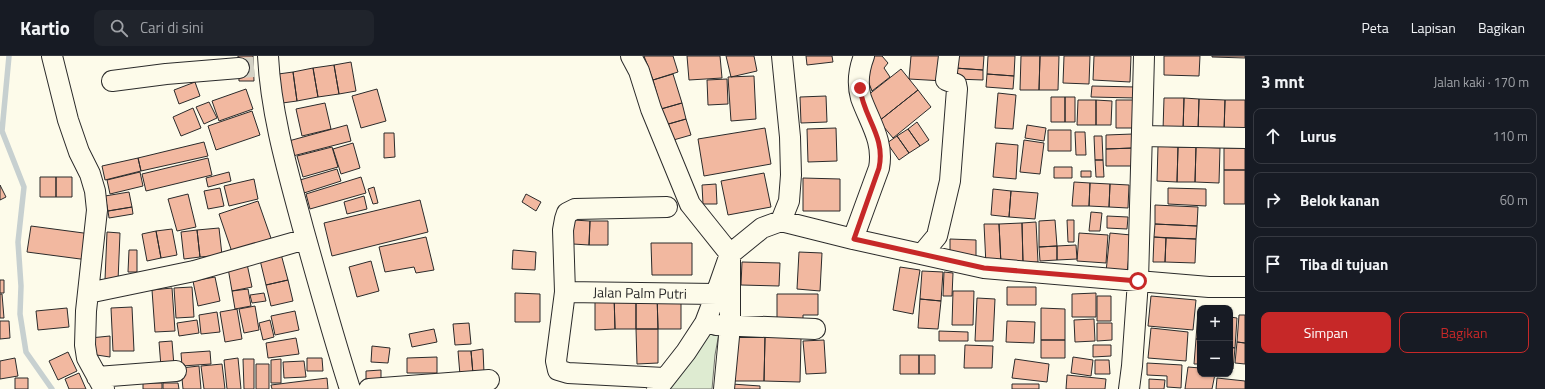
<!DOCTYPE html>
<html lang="id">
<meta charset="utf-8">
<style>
:root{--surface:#171b24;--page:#20242c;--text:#f1f3f6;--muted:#9ea1a6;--line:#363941;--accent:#c62828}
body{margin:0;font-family:"Titillium Web",sans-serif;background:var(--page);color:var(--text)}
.controls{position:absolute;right:12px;bottom:12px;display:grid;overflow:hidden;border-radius:8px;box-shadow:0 1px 3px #0004}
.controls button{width:36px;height:36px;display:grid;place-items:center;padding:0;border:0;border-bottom:1px solid var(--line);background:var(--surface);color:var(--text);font:20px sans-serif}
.stop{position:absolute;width:12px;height:12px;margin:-9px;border:3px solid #c62828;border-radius:50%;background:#fff}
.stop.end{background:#c62828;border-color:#fff;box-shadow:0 1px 4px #0008}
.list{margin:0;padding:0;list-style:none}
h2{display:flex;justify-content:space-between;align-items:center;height:52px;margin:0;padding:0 16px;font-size:17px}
h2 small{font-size:13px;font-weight:400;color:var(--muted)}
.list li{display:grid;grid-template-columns:26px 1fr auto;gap:12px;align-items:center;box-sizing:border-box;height:56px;margin:0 8px 8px;padding:0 8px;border:1px solid var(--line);border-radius:8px}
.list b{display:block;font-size:15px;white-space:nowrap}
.list em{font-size:13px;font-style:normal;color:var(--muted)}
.actions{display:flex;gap:8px;padding:12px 16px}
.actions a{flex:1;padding:9px 0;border:1px solid var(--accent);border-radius:8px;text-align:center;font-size:14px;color:var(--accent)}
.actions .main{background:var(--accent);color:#fff}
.icon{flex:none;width:22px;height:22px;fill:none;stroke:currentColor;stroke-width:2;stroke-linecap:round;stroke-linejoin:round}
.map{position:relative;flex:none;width:1245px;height:333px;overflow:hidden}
header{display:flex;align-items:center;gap:24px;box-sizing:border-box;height:56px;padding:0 20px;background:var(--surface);border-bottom:1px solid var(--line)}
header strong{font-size:19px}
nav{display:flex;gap:22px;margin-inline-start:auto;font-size:14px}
.search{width:280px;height:36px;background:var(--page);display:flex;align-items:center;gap:10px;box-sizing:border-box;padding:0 14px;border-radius:8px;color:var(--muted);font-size:15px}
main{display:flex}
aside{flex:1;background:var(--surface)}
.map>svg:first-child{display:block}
.green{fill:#deebd1;stroke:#74746e}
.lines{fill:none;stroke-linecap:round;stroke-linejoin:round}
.stream{stroke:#c7d0d0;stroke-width:5.5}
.building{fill:#f2b8a0;stroke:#2b2b2b}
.minor-tunnel{stroke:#d3d1c4;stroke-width:20;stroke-dasharray:20 10;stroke-linecap:butt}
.minor-casing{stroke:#2b2b2b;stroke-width:22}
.minor{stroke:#fdfbea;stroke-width:20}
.route{stroke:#c62828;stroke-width:5}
.labels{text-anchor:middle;stroke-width:3;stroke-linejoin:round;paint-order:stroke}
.street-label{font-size:14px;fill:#2b2b2b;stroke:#fdfbea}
</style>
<header>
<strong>Kartio</strong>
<div class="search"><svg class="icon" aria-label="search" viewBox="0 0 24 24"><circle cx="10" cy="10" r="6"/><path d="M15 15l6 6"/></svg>Cari di sini</div>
<nav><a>Peta</a><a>Lapisan</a><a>Bagikan</a></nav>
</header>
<main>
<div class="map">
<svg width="1245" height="333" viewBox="0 0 1245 333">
<rect width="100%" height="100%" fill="#fdfbea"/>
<!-- green -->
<path class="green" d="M717 244 723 255 715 299 712 333H659Z"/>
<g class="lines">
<!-- stream -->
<path class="stream" d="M9 0 2 75 24 131 18 186 21 230 20 258 26 296 52 333"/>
</g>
<!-- building -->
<path class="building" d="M238 0H253L254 25H239Z
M644 0H673L678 16 653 24Z
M687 0H720L722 22 689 24Z
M726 0H754L757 15 731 21Z
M806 0H832L833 6 807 9Z
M872 0H882L888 7 884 12 890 21 872 35 862 10Z
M911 0H946L944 25 909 23Z
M956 0H984L983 14 955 12Z
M988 0H1015L1014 20 987 18Z
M1021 0H1040L1039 34H1020Z
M1040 0H1059L1058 34H1039Z
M1064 0H1090L1089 28 1063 27Z
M1094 0H1131L1130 26 1093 24Z
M1164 0H1200L1199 20 1164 19Z
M1212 0H1245V2L1212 1Z
M351 6 356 35 339 38 334 9Z
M334 9 339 38 318 41 313 12Z
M313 12 318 41 297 45 293 16Z
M955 12 983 14V24L955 23Z
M901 13 918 34 879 65 863 43Z
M293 16 297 45 275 48 271 19Z
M673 18 682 47 661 53 653 24Z
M987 18 1014 20 1013 33 986 31Z
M754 20 756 63 731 65 728 21Z
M727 23 728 48 708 49 707 24Z
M195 26 200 40 179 48 174 34Z
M1092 30 1136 31V42L1091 41Z
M246 33 253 53 219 65 212 45Z
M377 33 386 65 361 72 352 40Z
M918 34 931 51 893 82 879 65Z
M998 37 1016 39 1013 73 995 72Z
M826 40 827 66 801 67 800 41Z
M1051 41H1065V66H1051Z
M1065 41H1075V66H1065Z
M1164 42H1184L1183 75 1163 74Z
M1184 42 1199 43 1198 75H1183Z
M1199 43 1225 44 1224 76 1198 75Z
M1078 44H1096V69H1077Z
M1096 44 1112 45 1111 69H1096Z
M1116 44H1133V72H1116Z
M1225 44H1245V77L1224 76Z
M209 46 217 62 204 68 196 51Z
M325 47 331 73 302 80 296 53Z
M682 47 686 63 665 69 661 53Z
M193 52 201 72 181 80 173 61Z
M252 55 260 79 216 94 208 70Z
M686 63 691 79 670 85 665 69Z
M917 66 929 84 920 90 908 73Z
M347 69 351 85 289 101 285 86Z
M1027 69 1046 72 1044 85 1025 82Z
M765 72 771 108 704 120 698 83Z
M836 72 837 105 808 106 807 73Z
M908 73 920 90 909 97 897 80Z
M1048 74H1071V95H1048Z
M1075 76H1085L1086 99H1076Z
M384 77H394L395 101 384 102Z
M1133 78V92L1106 93V79Z
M897 80 909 97 899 104 887 87Z
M1094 80H1102L1103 104H1095Z
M1024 84 1044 87 1040 118 1020 116Z
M204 86 208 100 141 115 138 102Z
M353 87 360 112 341 118 333 93Z
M996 87 1018 89 1016 123 993 121Z
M1158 90 1178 91 1177 126 1157 125Z
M332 91 338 111 303 121 297 100Z
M1178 91H1196L1195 126H1177Z
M1196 91 1220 92 1219 127 1195 126Z
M1133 92V110H1106V93Z
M1224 92H1245V114H1224Z
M138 102 141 115 105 124 102 110Z
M208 102 212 119 146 135 142 118Z
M1095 104H1103L1104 121H1096Z
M1054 111H1072V122H1054Z
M337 113 341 125 304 137 300 124Z
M1224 114H1245V148H1224Z
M1081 115H1091V121H1081Z
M140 116 143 130 110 138 107 124Z
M229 116 231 125 208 131 206 122Z
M764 117 771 151 728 159 721 125Z
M40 121H56V141H40Z
M56 121H72V141H56Z
M361 121 366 137 310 153 306 138Z
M803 122 840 123V155H803Z
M254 123 258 143 229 150 224 130Z
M1074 126 1090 127 1089 150H1072Z
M1090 127 1110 128 1109 151 1089 150Z
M716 128 717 148H703L702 129Z
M1110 128 1129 129 1128 152 1109 151Z
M0 129 6 141 0 144Z
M374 131 378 147 373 148 368 133Z
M220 132 224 150 208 153 204 135Z
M1168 132 1206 133V150L1168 148Z
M993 133 1011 135 1009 161 991 159Z
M1011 135 1038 137 1035 163 1009 161Z
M129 136 132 151 108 155 105 140Z
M188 138 196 171 177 175 168 143Z
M526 138 541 146 536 155 522 146Z
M364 140 367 153 347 158 344 146Z
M420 144 428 176 332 200 324 167Z
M258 145 272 185 233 199 219 158Z
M1155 149 1198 151 1197 170 1155 168Z
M132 151 133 158 109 162 108 155Z
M1091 156 1102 157 1100 175H1089Z
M1107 160 1128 161 1127 173 1107 172Z
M573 164 590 165 589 189 573 188Z
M1055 164 1057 190 1039 191V165Z
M1067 164H1074V186H1068Z
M590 165H608V189H589Z
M1036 166 1038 206 1023 207 1022 167Z
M1022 167 1023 207 1001 208 999 168Z
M984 168H999L1001 208 986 209Z
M1155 168 1197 170 1196 183 1154 181Z
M31 170 91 178 88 204 27 196Z
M219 172 222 199 200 201 197 174Z
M172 173 177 199 161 202 156 175Z
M197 174 200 201 184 203 181 176Z
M156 175 161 202 147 205 142 178Z
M107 176 120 177 118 225 105 224Z
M1079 177 1108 179 1106 207 1077 205Z
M1110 177 1131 179 1127 219 1106 216Z
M426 181 434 214 416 217 414 211 385 216 379 191Z
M1154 181 1166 182 1165 206H1153Z
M1166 182 1196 183 1195 207 1165 206Z
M950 183 976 184V202L950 201Z
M651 187H692V219H652Z
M1076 189 1077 203 1057 204V190Z
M1057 190V204L1040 205 1039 191Z
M129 194H137V216H128Z
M513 194 536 196 535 214 512 213Z
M799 196 822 197 820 235 797 233Z
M281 198 288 224 266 229 260 204Z
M371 205 379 235 357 241 349 211Z
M742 206 780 207 779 230 741 229Z
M247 208 252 231 232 235 228 212Z
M900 211 920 214 913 258 893 254Z
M922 215 943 216 941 245 920 243Z
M944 216 953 217 952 240H943Z
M215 221 220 245 198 250 193 225Z
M0 224H4V237H0Z
M288 224 293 245 271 250 266 229Z
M192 231 194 261 176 262 174 232Z
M1007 231H1036V249H1007Z
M172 232 175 275 155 276 152 234Z
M248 233 251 250 235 253 232 235Z
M953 235H974L973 269H952Z
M264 237 266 245 252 247 250 239Z
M515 237 540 238V266H515Z
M1096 237V261H1072V238Z
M0 238H2L4 262H0Z
M595 238H614L615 273 595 274Z
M614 238H636V273H615Z
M636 238H657L658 273H636Z
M657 238 681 239V273H658Z
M777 238H818V259H803V264L777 265Z
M1097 240H1111V265H1097Z
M1151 240 1196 244 1193 274 1148 270Z
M977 242 995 243 993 285H975Z
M920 243 941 245 938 273 918 272Z
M255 250 259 274 244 277 239 253Z
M132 251 134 295H113L111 252Z
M67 252 69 271 38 274 36 255Z
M1041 252 1065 253V284H1041Z
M237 253 242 283 225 286 220 256Z
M295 255 299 274 275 279 271 260Z
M1198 255H1200V283H1196Z
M217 256 220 276 201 278 199 259Z
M1239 259H1245V287L1237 286Z
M1230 261 1237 262 1235 292 1230 291Z
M1094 263 1095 285 1075 286 1074 264Z
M197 264 199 277 179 280 177 267Z
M270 264 274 281 263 284 259 267Z
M0 265H9L10 282 0 283Z
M1007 265 1035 266 1034 287 1006 286Z
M469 267 471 288 455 289 453 268Z
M1097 267H1112V284L1097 285Z
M1151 272 1188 276 1186 305 1148 302Z
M434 273 437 286 412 291 409 278Z
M636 273H658V307L637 308Z
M939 275 968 276V285H939Z
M110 280V301L90 298V282Z
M733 281H765L764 325H732Z
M765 281 801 282 800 326 764 325Z
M296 282 299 298 268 302 266 287Z
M1196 283H1200V308H1194Z
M824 284 826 317 806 318 803 285Z
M1041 284H1065V302H1041Z
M172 285 174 310 161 311 159 286Z
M1237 286 1245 287V308L1235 307Z
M965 289 993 290 992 312H964Z
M1093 289H1111V300L1093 301Z
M372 290 390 292 388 307 371 306Z
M1230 291 1235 292 1233 313H1230Z
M483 293 484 317 473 318 471 295Z
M210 295 211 308 182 310 181 297Z
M458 295H471L473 318 460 319Z
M68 296 77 315 58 324 49 305Z
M900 299H919V318H900Z
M919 299H935V318H919Z
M437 301V317H407V302Z
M1073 301 1093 304 1091 320 1071 317Z
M15 302 18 320 0 323V305Z
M238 302 241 333H227L224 304Z
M307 302H322L323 315H307Z
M243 303H254V333H244Z
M281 303V327H271V304Z
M1015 303 1049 308 1047 326 1012 322Z
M1095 304H1109L1110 318H1095Z
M304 305 306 321 284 322 283 306Z
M1147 307 1182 309 1181 332 1167 331V320L1147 319Z
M222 308 225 333H204L201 310Z
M256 308H269V333H256Z
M199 310 201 333H183L181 312Z
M1188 311 1200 312V318H1215L1212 333H1185Z
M381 314V329L366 330V315Z
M79 317 86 333H69L65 323Z
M1067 319 1106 323 1105 333H1066Z
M15 322H28V333H15Z
M327 322 328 333H272L271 329Z
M1217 322 1245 325V333H1216Z
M1149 323 1165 324 1164 333H1149Z
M143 327H162V333H143Z
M163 327H178L179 333H163Z
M732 328 760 330V333H732Z
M1012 328H1039V333H1012Z"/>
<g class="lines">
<!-- minor-tunnel -->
<path class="minor-tunnel" d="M239 12 254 11"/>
<defs>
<path id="minor" d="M52 0 68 64 79 96 90 118 95 135 97 154 86 255 85 289 87 302 104 333
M268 0C271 59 288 116 303 172 318 226 333 280 350 333
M631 0 639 15 651 53 690 148 730 198V270L724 333
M112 25 166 18 239 12
M1142 80 1245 82
M781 165 853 183 984 212 1209 231H1245
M853 183 879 112C884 85 870 67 861 42 857 28 859 13 864 0
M922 198 937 180 950 125 957 33 956 28 946 24 949 0
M565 236 716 238
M88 237 194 215 306 183
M716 269 815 273
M97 321 176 315
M664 322 568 317 558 314 556 305 565 236 563 174 565 163 567 157 575 153 667 151
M369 333 489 324
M657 333 686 296 705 267 716 238 730 198 762 172 781 165 789 145 791 119 790 81 782 0
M1129 333 1132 310 1138 225 1144 0"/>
</defs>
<!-- minor casing -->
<use href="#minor" class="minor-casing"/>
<!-- minor -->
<use href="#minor" class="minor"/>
</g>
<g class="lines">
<!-- route -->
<path class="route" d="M860 32C863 61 886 80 879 112L854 183 984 212 1138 225"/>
</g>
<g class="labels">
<!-- street labels -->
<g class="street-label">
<text transform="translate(640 237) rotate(1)" y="5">Jalan Palm Putri</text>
</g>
</g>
</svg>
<div class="controls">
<button>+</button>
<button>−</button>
</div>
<div class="stop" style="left:1138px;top:225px"></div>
<div class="stop end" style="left:860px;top:32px"></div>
</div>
<aside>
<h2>3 mnt<small>Jalan kaki · 170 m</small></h2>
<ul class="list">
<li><svg class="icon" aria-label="ahead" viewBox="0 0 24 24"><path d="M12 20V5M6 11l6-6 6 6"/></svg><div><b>Lurus</b></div><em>110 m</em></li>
<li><svg class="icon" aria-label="right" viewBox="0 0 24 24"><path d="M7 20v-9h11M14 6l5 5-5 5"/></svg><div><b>Belok kanan</b></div><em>60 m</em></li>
<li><svg class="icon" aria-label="arrive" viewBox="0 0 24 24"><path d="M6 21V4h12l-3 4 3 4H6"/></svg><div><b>Tiba di tujuan</b></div></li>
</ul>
<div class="actions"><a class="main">Simpan</a><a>Bagikan</a></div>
</aside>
</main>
